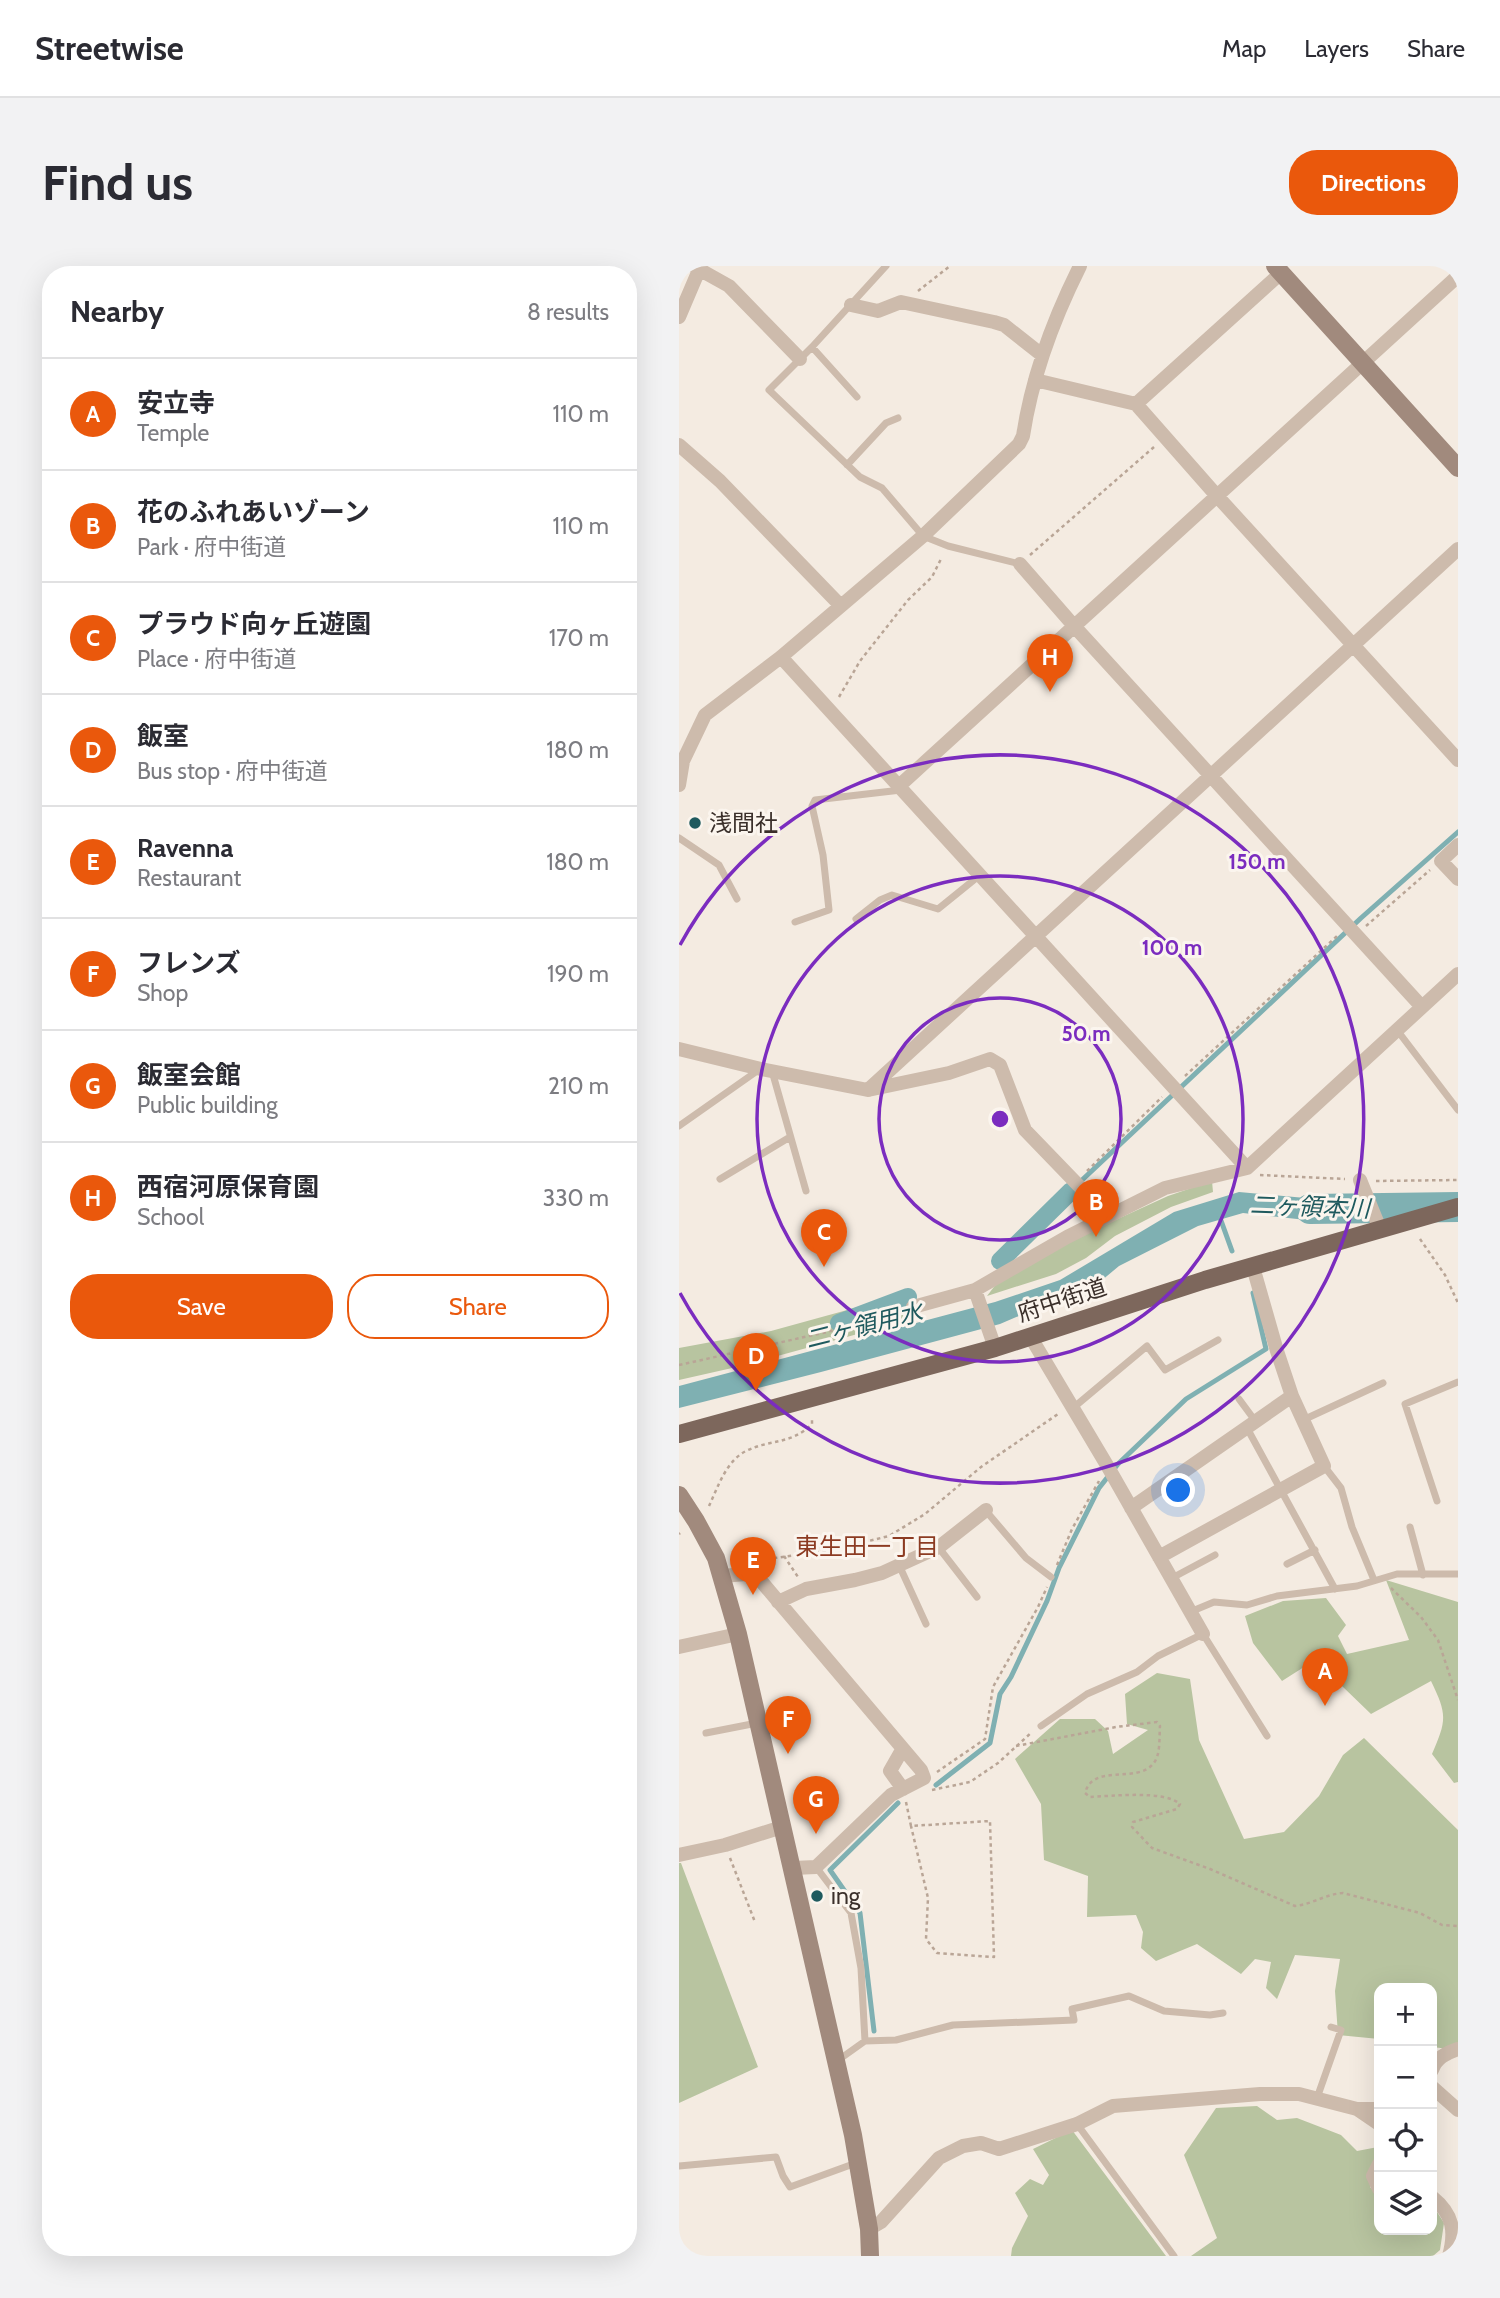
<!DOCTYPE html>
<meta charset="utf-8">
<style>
:root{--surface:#fff;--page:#f2f2f3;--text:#2b2b33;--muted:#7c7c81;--line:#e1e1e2;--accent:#ea580c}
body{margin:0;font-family:Cabin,"Noto Sans JP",sans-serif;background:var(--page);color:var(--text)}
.controls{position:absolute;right:21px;bottom:21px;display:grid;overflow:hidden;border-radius:14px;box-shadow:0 7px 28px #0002}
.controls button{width:63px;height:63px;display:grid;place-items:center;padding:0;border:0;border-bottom:2px solid var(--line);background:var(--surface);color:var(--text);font:35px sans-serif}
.you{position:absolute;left:500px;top:1225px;width:24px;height:24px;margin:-18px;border:5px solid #fff;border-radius:50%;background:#1a73e8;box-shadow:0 0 0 10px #1a73e833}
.badge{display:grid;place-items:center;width:46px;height:46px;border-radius:50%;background:var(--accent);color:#fff;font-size:23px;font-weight:700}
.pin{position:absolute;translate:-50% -58px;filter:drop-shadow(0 2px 4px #0008)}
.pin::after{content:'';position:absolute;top:37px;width:24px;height:21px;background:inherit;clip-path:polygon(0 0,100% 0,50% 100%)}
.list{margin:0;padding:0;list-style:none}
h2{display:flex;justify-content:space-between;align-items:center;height:91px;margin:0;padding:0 28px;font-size:30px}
h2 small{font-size:23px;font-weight:400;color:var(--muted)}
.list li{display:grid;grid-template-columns:46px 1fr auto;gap:21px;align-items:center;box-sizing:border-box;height:112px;padding:0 28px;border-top:2px solid var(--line)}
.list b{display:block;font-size:26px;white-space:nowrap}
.list p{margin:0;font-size:23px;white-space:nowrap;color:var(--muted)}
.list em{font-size:23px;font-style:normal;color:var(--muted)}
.actions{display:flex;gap:14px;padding:21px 28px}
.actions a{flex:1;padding:16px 0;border:2px solid var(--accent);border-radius:28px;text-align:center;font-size:24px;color:var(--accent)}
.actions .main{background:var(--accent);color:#fff}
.icon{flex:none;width:38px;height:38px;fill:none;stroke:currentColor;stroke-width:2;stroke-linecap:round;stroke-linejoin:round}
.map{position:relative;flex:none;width:779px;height:1990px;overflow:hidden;border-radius:28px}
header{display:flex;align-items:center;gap:42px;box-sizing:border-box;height:98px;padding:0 35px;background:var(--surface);border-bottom:2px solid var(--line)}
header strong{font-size:33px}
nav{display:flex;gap:38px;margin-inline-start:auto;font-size:24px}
.intro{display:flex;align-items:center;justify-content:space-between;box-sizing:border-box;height:168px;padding:0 42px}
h1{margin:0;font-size:49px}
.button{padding:18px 32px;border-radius:28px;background:var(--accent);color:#fff;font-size:24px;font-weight:700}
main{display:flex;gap:42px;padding:0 42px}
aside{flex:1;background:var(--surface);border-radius:28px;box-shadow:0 7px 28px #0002}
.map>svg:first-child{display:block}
.green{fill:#b8c4a0}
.water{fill:#7fb0b2}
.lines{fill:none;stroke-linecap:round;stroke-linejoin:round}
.stream{stroke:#7fb0b2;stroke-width:5}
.canal{stroke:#7fb0b2;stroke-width:18}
.river{stroke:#7fb0b2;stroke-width:30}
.path{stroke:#b9a596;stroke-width:2.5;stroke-dasharray:3.5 3.5;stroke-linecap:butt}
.lane{stroke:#cdbbac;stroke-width:7}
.street{stroke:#cdbbac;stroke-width:14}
.secondary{stroke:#a18a7d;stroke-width:18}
.primary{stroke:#7d675c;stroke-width:18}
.ring{fill:none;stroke:#7b2cbf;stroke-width:3.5}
.poi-dot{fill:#1f5a5e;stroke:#fbf5ee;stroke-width:2.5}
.labels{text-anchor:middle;stroke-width:6;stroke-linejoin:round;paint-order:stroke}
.poi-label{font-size:23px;fill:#3b302b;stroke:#fbf5ee;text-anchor:start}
.street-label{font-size:23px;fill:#3b302b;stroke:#fbf5ee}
.water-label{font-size:24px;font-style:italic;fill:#1f5a5e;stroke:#fbf5ee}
.neighbourhood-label{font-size:24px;fill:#8c3b22;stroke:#fbf5ee}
.centre{fill:#7b2cbf;stroke:#fbf5ee;stroke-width:3.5}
.ring-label{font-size:21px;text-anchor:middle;font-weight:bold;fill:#7b2cbf;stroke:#fbf5ee;stroke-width:6;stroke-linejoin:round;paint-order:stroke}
</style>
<header>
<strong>Streetwise</strong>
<nav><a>Map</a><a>Layers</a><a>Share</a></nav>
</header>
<div class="intro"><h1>Find us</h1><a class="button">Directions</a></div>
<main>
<aside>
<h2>Nearby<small>8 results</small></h2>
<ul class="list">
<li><span class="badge">A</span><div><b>安立寺</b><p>Temple</p></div><em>110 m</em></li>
<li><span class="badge">B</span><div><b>花のふれあいゾーン</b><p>Park · 府中街道</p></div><em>110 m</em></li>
<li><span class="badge">C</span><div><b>プラウド向ヶ丘遊園</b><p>Place · 府中街道</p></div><em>170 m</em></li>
<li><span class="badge">D</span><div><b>飯室</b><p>Bus stop · 府中街道</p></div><em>180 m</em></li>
<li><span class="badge">E</span><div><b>Ravenna</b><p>Restaurant</p></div><em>180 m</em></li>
<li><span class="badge">F</span><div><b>フレンズ</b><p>Shop</p></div><em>190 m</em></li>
<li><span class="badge">G</span><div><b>飯室会館</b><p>Public building</p></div><em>210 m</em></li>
<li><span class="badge">H</span><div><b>西宿河原保育園</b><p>School</p></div><em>330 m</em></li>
</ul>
<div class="actions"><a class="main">Save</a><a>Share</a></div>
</aside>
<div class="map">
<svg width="779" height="1990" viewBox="0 0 779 1990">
<rect width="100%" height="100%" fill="#f4ebe1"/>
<!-- green -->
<path class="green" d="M533 915 534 926 492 941 436 970 407 992 377 1008 308 1030 321 1013 397 972 489 930Z
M219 1030 226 1055 62 1100 0 1114V1082L92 1065Z
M707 1314 779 1336V1516L775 1517 753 1488C768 1454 768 1448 752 1415L692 1448 636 1394 603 1415 574 1377 566 1350 604 1335 647 1332 667 1359 659 1370 668 1388 730 1374Z
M478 1407 511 1413 520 1474 565 1573 605 1566 640 1530 664 1489 685 1472 779 1564V1784L753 1781V1722H700V1773L659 1769 656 1725 661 1693 616 1689 598 1733 587 1722 592 1696 576 1693 562 1708 518 1678 477 1695 462 1682 464 1666 457 1649 408 1651 409 1610 365 1594 362 1538 336 1493 381 1453H416L429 1465 434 1488 469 1464 448 1458 446 1428Z
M0 1597H2L79 1801 0 1837Z
M578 1840 598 1854 618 1852 662 1869 678 1885 699 1881 691 1921 700 1931V1964H753V1938L765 1957 761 1984 754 1990H512L538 1972 505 1889 537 1842Z
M393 1864 487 1990H332L333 1982 349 1950 336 1927 351 1913 364 1919 370 1909 354 1883Z"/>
<!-- water -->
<path class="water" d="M560 926 670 936 673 950 636 955 564 947 519 960 440 1000 422 1015 321 1058 142 1106 0 1142V1120L316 1036 381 1014 495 946Z"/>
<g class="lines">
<!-- stream -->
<path class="stream" d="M402 915 682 652 779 566
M540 949 553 985
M257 1519 311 1477 321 1428 332 1411 368 1335 380 1302 420 1222 439 1198 507 1133 587 1083 574 1027
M195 1765 181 1647 151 1604 219 1537"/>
<!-- canal -->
<path class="canal" d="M321 995 392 925
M160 1057 229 1031"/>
<!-- river -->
<path class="river" d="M631 943 779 941"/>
<!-- path -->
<path class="path" d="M239 25 271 0
M351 289 475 181
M160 431 181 395 229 334 253 311 263 291
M687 660 751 604
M506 810 658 670
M408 905 483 831
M581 909 666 913
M697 915 779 914
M741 973 766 1009 779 1037
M0 1099 148 1066 221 1045
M30 1240C39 1221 47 1195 67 1185 91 1173 112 1179 133 1158V1152
M0 1268 1 1267
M105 1290 119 1311
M74 1295 153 1284 210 1270 246 1248 302 1201 379 1148
M378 1299 393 1263 420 1215
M712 1322 742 1351 759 1374 779 1434
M337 1480 437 1461 478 1456 481 1460C480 1472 482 1489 474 1498 457 1518 414 1497 406 1527L411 1531C433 1530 485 1524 501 1538L498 1543 454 1556 453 1561 473 1582 531 1603 616 1640C634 1638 647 1628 664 1627L741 1647 763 1659 779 1660
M258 1506 306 1473 314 1421 359 1341 368 1321
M253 1524 291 1516 319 1497 353 1466
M227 1536 232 1560 311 1555 315 1691 258 1687 247 1673 249 1632 232 1560
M51 1592 76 1656"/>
<!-- lane -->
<path class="lane" d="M207 0 133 81 90 124 181 211 203 222 244 270 269 280 341 298
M133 81 178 131
M168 199 207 157 219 152
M0 572 40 599 58 633
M177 653 201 634 213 629 259 643 301 609
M116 656 150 644 144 589 133 540 136 534 222 524
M718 764 779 844
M93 805 127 925
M0 860 81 803
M41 913 111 871
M560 1133 577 1156
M394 1142 468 1080 486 1104 539 1074
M624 1154 704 1117
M568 1162 656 1323
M645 1200 662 1222 673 1261 695 1314
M758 1235 726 1138 779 1116
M307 1245 347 1292 372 1311
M731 1261 744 1309
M260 1282 298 1331
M608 1298 636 1284
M220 1299 247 1358
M493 1312 536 1289
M511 1346 535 1336 568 1339 598 1330 678 1320 718 1308H779
M362 1460 408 1428 458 1406 479 1390 524 1368 588 1470
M27 1467 78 1457
M137 1601 172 1647 182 1702 186 1775
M158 1795 186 1775 217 1774 274 1759 395 1754 393 1743 450 1730 485 1745 531 1749 544 1747
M638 1832 662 1764 652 1761
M398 1858 495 1990
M0 1900 97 1891 104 1910 111 1921 177 1897"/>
<!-- street -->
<path class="street" d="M14 0 50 20 121 93
M172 39 199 45 222 36 315 56 325 59 363 89
M0 51 20 4
M356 114 457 138 538 230 779 494
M457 138 602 7
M0 179 41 215 161 339
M341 298 395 360 743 741
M102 391 568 902
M0 519 4 495 26 449 102 391 244 270 340 178 344 170C353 110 374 54 401 0
M220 520 779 10
M779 579 762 595 779 613
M0 783 82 803 189 824 270 807 311 793 321 799 346 864 428 949
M189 824 779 283
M681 914 701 963
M296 1024 316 1082
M234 1041 296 1024 388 971 486 922 568 902 779 708
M351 1070 429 1201 524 1368
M452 1242 613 1130
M480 1291 645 1200 613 1130 598 1085 574 1001
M43 1310 67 1308 82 1315 242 1504 245 1512 212 1529 137 1601 114 1602
M99 1336 127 1323 176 1314 203 1307 260 1281 307 1244
M0 1381 59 1368
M223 1484 211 1505 224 1523
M0 1589 46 1579 103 1561
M753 1804C757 1792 767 1787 779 1783
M753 1821 779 1844
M678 1843 700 1858
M700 1898 694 1910 700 1923
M753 1931C774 1948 777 1965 770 1990
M190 1963 202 1956 260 1892 284 1880 302 1877 320 1883 398 1858 434 1840 581 1828H620L678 1843H700"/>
<!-- secondary -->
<path class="secondary" d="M596 0 779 202
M0 1229 17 1255 37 1292 59 1368 174 1869 190 1963 191 1990"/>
<!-- primary -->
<path class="primary" d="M0 1168 316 1082 526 1014 779 941"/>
</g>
<!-- distance rings -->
<g class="ring">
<circle cx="321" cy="853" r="121"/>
<circle cx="321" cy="853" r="243"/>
<path d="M1 679A364 364 0 1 1 1 1027"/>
</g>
<!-- markers -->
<g class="poi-dot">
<circle cx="16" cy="557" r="7"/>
<circle cx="138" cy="1630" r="7"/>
</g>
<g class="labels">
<!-- poi labels -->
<g class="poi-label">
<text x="30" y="565">浅間社</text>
<text x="152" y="1638">ing</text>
</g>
<!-- street labels -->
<g class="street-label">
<text transform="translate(383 1034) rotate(-18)" y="8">府中街道</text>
</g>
<!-- water labels -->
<g class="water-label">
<text transform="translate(631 941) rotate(2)" y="8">二ヶ領本川</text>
<text transform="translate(185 1060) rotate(-14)" y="8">二ヶ領用水</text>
</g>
<!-- neighbourhood labels -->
<g class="neighbourhood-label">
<text x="188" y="1289">東生田一丁目</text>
</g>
</g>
<circle cx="321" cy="853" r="10" class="centre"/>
<g class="ring-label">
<text x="578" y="603">150 m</text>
<text x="493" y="689">100 m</text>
<text x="407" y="775">50 m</text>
</g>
</svg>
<div class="controls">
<button>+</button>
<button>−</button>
<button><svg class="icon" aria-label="locate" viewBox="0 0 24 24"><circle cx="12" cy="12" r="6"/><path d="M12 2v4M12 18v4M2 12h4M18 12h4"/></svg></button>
<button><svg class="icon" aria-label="layers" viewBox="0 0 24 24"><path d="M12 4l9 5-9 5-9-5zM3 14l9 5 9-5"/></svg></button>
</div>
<div class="you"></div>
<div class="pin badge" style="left:646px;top:1440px">A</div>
<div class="pin badge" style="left:417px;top:971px">B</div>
<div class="pin badge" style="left:145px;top:1001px">C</div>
<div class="pin badge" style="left:77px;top:1125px">D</div>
<div class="pin badge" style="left:74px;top:1329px">E</div>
<div class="pin badge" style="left:109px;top:1488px">F</div>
<div class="pin badge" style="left:137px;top:1568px">G</div>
<div class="pin badge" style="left:371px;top:426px">H</div>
</div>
</main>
